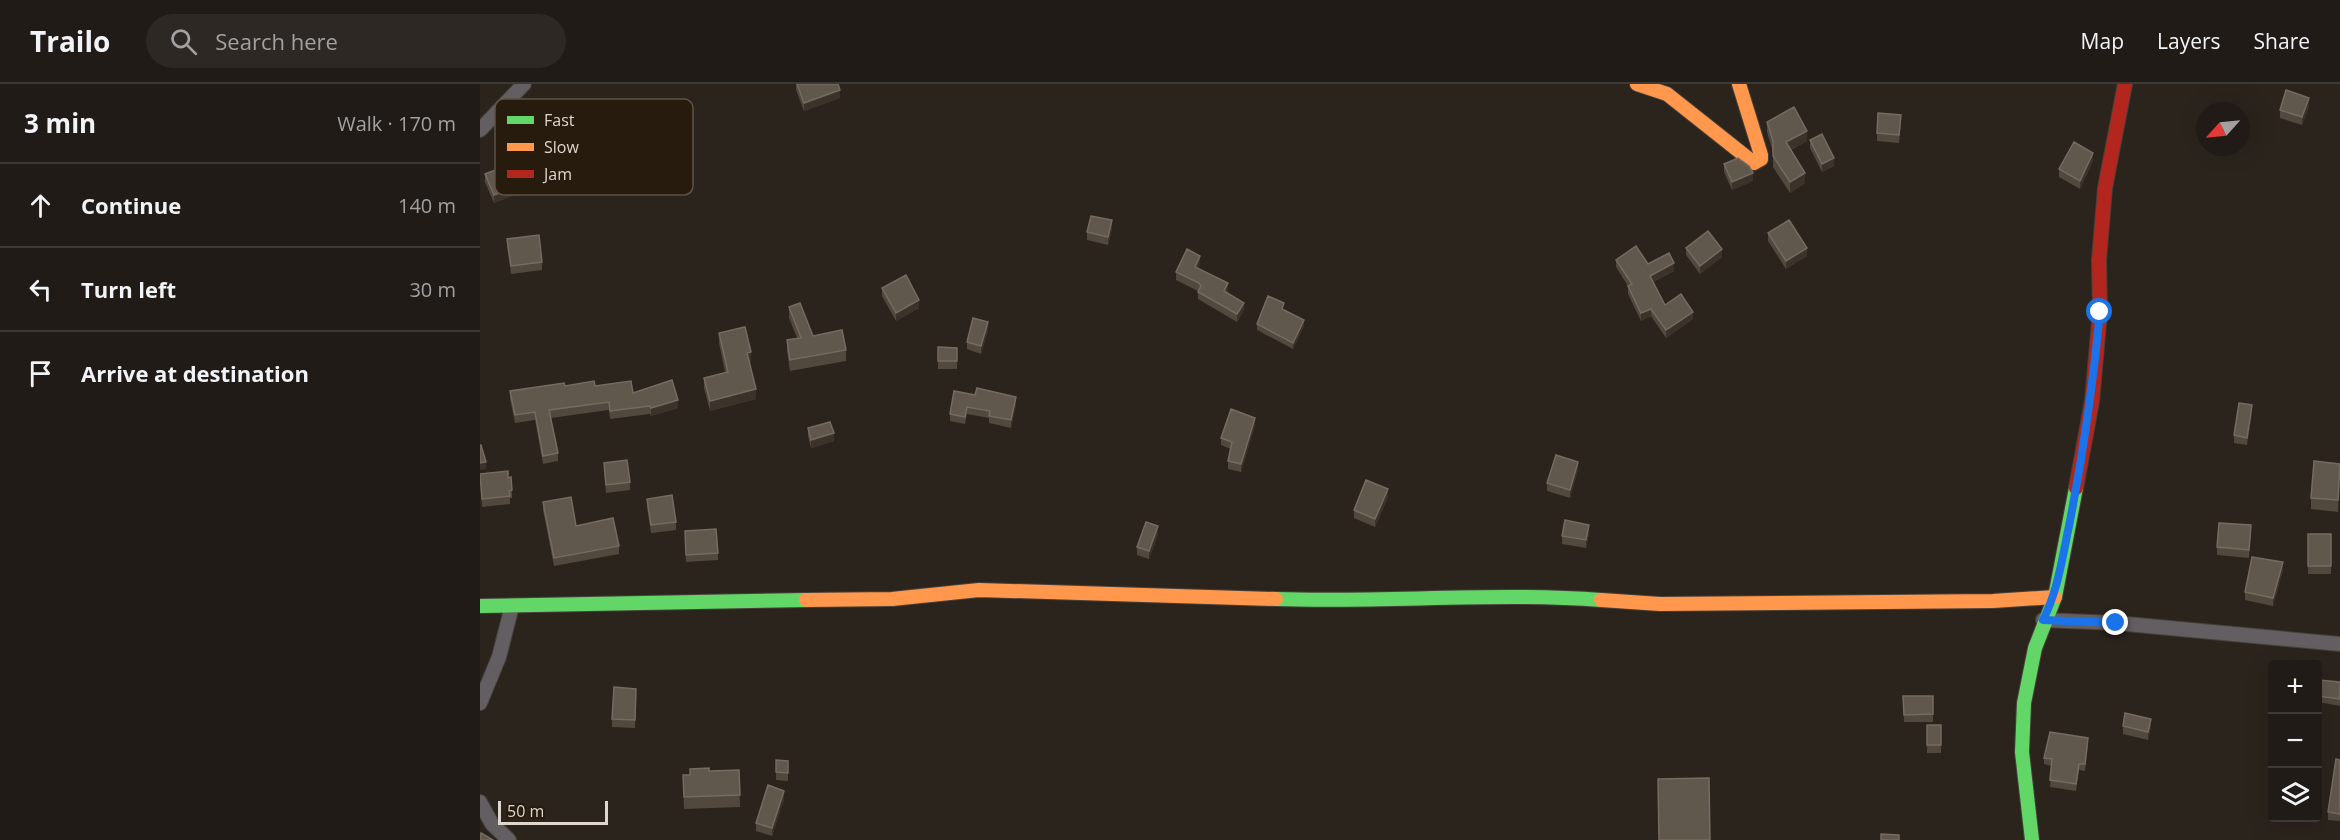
<!DOCTYPE html>
<meta charset="utf-8">
<style>
:root{--surface:#201b16;--page:#2d2823;--text:#f1f3f6;--muted:#a2a1a1;--line:#3d3935}
body{margin:0;font-family:"Open Sans",sans-serif;background:var(--page);color:var(--text)}
.controls{position:absolute;right:18px;bottom:18px;display:grid;overflow:hidden;border-radius:6px;box-shadow:0 6px 24px #0002}
.controls button{width:54px;height:54px;display:grid;place-items:center;padding:0;border:0;border-bottom:2px solid var(--line);background:var(--surface);color:var(--text);font:30px sans-serif}
.compass{position:absolute;left:1716px;top:18px;width:54px;height:54px;border-radius:50%;background:var(--surface);box-shadow:0 6px 24px #0002;rotate:243deg}
.scale{position:absolute;left:18px;bottom:15px;width:110px;box-sizing:border-box;padding-left:6px;border:3px solid #dfd6ce;border-top:0;font-size:16px;line-height:21px;white-space:nowrap;color:#dfd6ce;-webkit-text-stroke:4px #271b0e;paint-order:stroke}
.stop{position:absolute;width:18px;height:18px;margin:-14px;border:4px solid #1a73e8;border-radius:50%;background:#fff}
.stop.end{background:#1a73e8;border-color:#fff;box-shadow:0 2px 6px #0008}
.list{margin:0;padding:0;list-style:none}
h2{display:flex;justify-content:space-between;align-items:center;height:78px;margin:0;padding:0 24px;font-size:26px}
h2 small{font-size:20px;font-weight:400;color:var(--muted)}
.list li{display:grid;grid-template-columns:39px 1fr auto;gap:18px;align-items:center;box-sizing:border-box;height:84px;padding:0 24px;border-top:2px solid var(--line)}
.list b{display:block;font-size:22px;white-space:nowrap}
.list em{font-size:20px;font-style:normal;color:var(--muted)}
.icon{flex:none;width:33px;height:33px;fill:none;stroke:currentColor;stroke-width:2;stroke-linecap:round;stroke-linejoin:round}
.map{position:relative;flex:none;width:1860px;height:756px;overflow:hidden}
header{display:flex;align-items:center;gap:36px;box-sizing:border-box;height:84px;padding:0 30px;background:var(--surface);border-bottom:2px solid var(--line)}
header strong{font-size:28px}
nav{display:flex;gap:33px;margin-inline-start:auto;font-size:21px}
.search{width:420px;height:54px;background:var(--page);display:flex;align-items:center;gap:15px;box-sizing:border-box;padding:0 21px;border-radius:33px;color:var(--muted);font-size:22px}
main{display:flex}
aside{flex:1;background:var(--surface)}
.map>svg:first-child{display:block}
.lines{fill:none;stroke-linecap:round;stroke-linejoin:round}
.street-casing{stroke:#47403a;stroke-width:16}
.fast-casing{stroke:#47403a;stroke-width:16}
.slow-casing{stroke:#47403a;stroke-width:16}
.jam-casing{stroke:#47403a;stroke-width:16}
.street{stroke:#635e62;stroke-width:14}
.fast{stroke:#63d668;stroke-width:14}
.slow{stroke:#ff974d;stroke-width:14}
.jam{stroke:#b3261e;stroke-width:14}
.wall{fill:#51483e}
.shaded-wall{fill:#3b332a}
.building{fill:#60574d;stroke:#746b62;stroke-width:1.5}
.route{stroke:#1a73e8;stroke-width:8}
.key{fill:#271b0e;stroke:#5e5348;stroke-width:1.5}
.key-label{font-size:16px;fill:#dfd6ce}
</style>
<header>
<strong>Trailo</strong>
<div class="search"><svg class="icon" aria-label="search" viewBox="0 0 24 24"><circle cx="10" cy="10" r="6"/><path d="M15 15l6 6"/></svg>Search here</div>
<nav><a>Map</a><a>Layers</a><a>Share</a></nav>
</header>
<main>
<aside>
<h2>3 min<small>Walk · 170 m</small></h2>
<ul class="list">
<li><svg class="icon" aria-label="ahead" viewBox="0 0 24 24"><path d="M12 20V5M6 11l6-6 6 6"/></svg><div><b>Continue</b></div><em>140 m</em></li>
<li><svg class="icon" aria-label="left" viewBox="0 0 24 24"><path d="M17 20v-9H6M10 6l-5 5 5 5"/></svg><div><b>Turn left</b></div><em>30 m</em></li>
<li><svg class="icon" aria-label="arrive" viewBox="0 0 24 24"><path d="M6 21V4h12l-3 4 3 4H6"/></svg><div><b>Arrive at destination</b></div></li>
</ul>
</aside>
<div class="map">
<svg width="1860" height="756" viewBox="0 0 1860 756">
<rect width="100%" height="100%" fill="#2b241d"/>
<g class="lines">
<defs>
<path id="street" d="M0 46 44 0
M1563 536 1636 539 1860 560
M0 619 19 573 32 522
M0 718 12 740 29 756"/>
<path id="fast" d="M796 515C904 519 1013 508 1121 516
M0 522 326 516
M1552 756 1542 668 1544 619 1555 564 1575 513 1596 404"/>
<path id="slow" d="M1157 0 1187 10 1274 79 1281 75V71L1259 0
M326 516 412 515 499 506 796 515
M1121 516 1180 520 1513 517 1575 513"/>
<path id="jam" d="M1596 404 1612 317 1620 228 1619 176 1625 104 1645 0"/>
</defs>
<!-- street casing -->
<use href="#street" class="street-casing"/>
<!-- fast casing -->
<use href="#fast" class="fast-casing"/>
<!-- slow casing -->
<use href="#slow" class="slow-casing"/>
<!-- jam casing -->
<use href="#jam" class="jam-casing"/>
<!-- street -->
<use href="#street" class="street"/>
<!-- fast -->
<use href="#fast" class="fast"/>
<!-- slow -->
<use href="#slow" class="slow"/>
<!-- jam -->
<use href="#jam" class="jam"/>
</g>
<!-- wall -->
<path class="wall" d="M316 0H358L360 14 324 27 316 6Z
M1829 22 1822 41 1800 34V26Z
M1287 38 1327 57 1311 66 1325 99 1310 109 1293 83V68L1287 48Z
M1421 39 1419 59 1397 57V49Z
M1330 56 1354 82 1342 88 1330 64Z
M1613 77 1600 105 1579 93V85Z
M1244 80 1273 97 1252 106 1244 88Z
M5 90 37 110 14 119 5 98Z
M632 144 628 161 607 156V148Z
M1288 149 1327 172 1306 185 1288 157Z
M27 155 62 178V186L31 190 27 163Z
M1206 164 1242 173 1220 190 1206 171Z
M1136 176 1168 180 1194 187 1173 198 1185 221 1213 235 1186 254 1171 232 1161 237 1148 210V202L1136 183Z
M720 179 718 184 748 207 747 209 764 226 757 238 718 215V207L696 196V188Z
M402 204 439 224 416 237 402 212Z
M309 223 333 252 366 266V277L310 287 307 267V256L317 254 309 234Z
M804 225V226L824 242 813 265 777 246V240Z
M508 246 501 270 487 265V258Z
M239 249 271 278H269L276 315 230 327 224 304V294L245 288 239 259Z
M458 263 477 264V285H458Z
M85 302H115L153 309 198 324 171 332 170 330 130 335 129 326 71 334 78 369V377L63 380 55 336 35 339 30 315V307Z
M474 307 536 320 531 344 509 339V334L487 330 485 340 470 337V330Z
M1772 329 1767 361 1754 359V351Z
M775 341 761 388 748 385V377L751 365 741 361V354Z
M328 344 354 357 331 364 328 352Z
M124 379 150 398V406L126 409 124 387Z
M1860 380 1858 428 1831 425V414Z
M1098 386 1090 414 1067 407V399Z
M0 390 28 394 32 406V414H30V420L2 423Z
M908 413 895 443 874 434V426Z
M167 415 196 438V446L171 449 167 423Z
M63 418 96 442 139 462V470L74 482 63 426Z
M205 447 238 469V476L206 478Z
M1109 449 1106 464 1082 460V452Z
M1771 449 1769 474 1737 471V463Z
M678 450 669 475 657 471V463Z
M1828 450H1851V490H1828Z
M1803 486 1793 522 1765 516V508Z
M1860 598V622L1838 618V605Z
M1423 612H1453V638H1424Z
M156 613 155 644 132 643V635Z
M1447 641H1461V669H1447Z
M1643 642 1671 643 1668 656 1643 650Z
M1608 661 1605 687 1599 686 1596 707 1570 703 1572 682 1564 680V674Z
M296 676 308 677V697L296 696Z
M1860 676V737L1848 736V728Z
M259 686 260 723 204 725 203 691H210L229 687Z
M304 715 292 752 276 747V739Z"/>
<!-- shaded-wall -->
<path class="shaded-wall" d="M360 6V14L324 27V19Z
M1829 14V22L1822 41V33Z
M1327 47V57L1306 68V58Z
M1613 69V77L1600 105V97Z
M1354 74V82L1342 88V80Z
M1273 89V97L1252 106V98Z
M1325 89V99L1310 109V98Z
M37 102V110L14 119V111Z
M632 136V144L628 161V153Z
M1327 164V172L1306 185V177Z
M1242 165V173L1220 190V182Z
M720 172V179L715 190V183Z
M1194 179V187L1170 199V192Z
M748 199V207L744 215V207Z
M439 216V224L416 237V229Z
M764 219V226L757 238V230Z
M1171 225V232L1161 237V229Z
M1213 228V235L1186 254V246Z
M824 236V242L813 265V259Z
M508 238V246L501 270V262Z
M271 268V278L267 279V269Z
M276 305V315L230 327V317Z
M536 313V320L531 344V336Z
M198 316V324L171 332V324Z
M1772 321V329L1767 361V354Z
M775 334V341L761 388V380Z
M354 349V357L331 364V356Z
M6 378V385L0 386V379Z
M1098 378V386L1090 414V406Z
M1860 390V402L1858 428V416Z
M908 405V413L895 443V435Z
M1109 441V449L1106 464V456Z
M678 442V450L669 475V467Z
M1803 478V486L1793 522V514Z
M1671 635V643L1668 656V648Z
M304 707V715L292 752V744Z"/>
<!-- building -->
<path class="building" d="M317 0H358L360 6 324 19Z
M1806 6 1829 14 1822 33 1800 26Z
M1314 23 1327 47 1306 58 1325 89 1310 98 1293 72V57L1287 38Z
M1398 29 1421 31 1419 51 1397 49Z
M1342 50 1354 74 1342 80 1330 56Z
M1594 58 1613 69 1600 97 1579 85Z
M1258 74 1269 82 1273 89 1252 98 1244 80Z
M29 81 37 102 14 111 5 90Z
M611 132 632 136 628 153 607 148Z
M1309 136 1327 164 1306 177 1288 149Z
M1228 147 1242 165 1220 182 1206 164Z
M59 151 62 178 31 182 27 155Z
M1156 162 1168 180 1189 169 1194 179 1170 192 1185 221 1201 210 1213 228 1186 246 1171 225 1161 229 1148 202 1152 200 1136 176Z
M707 165 720 172 715 183 748 199 744 207 764 219 757 230 718 208 721 202 719 199 696 188Z
M426 191 439 216 416 229 402 204Z
M788 212 804 219 802 225 824 236 813 259 777 240Z
M320 219 333 252 362 246 366 266 310 276 307 256 321 254 309 223Z
M493 234 508 238 501 262 487 258Z
M265 243 271 268 267 269 276 305 230 317 224 294 248 288 239 249Z
M458 263 477 264V277H458Z
M192 296 198 316 171 324 170 322 130 327 129 318 69 326 78 369 63 372 55 328 35 331 30 307 84 299 85 302 114 297 115 302 151 297 153 309Z
M497 304 536 313 531 336 509 332 510 327 487 323 485 333 470 330 474 307 495 311Z
M1759 319 1772 321 1767 354 1754 351Z
M751 325 775 334 761 380 748 377 752 358 741 354Z
M350 338 354 349 331 356 328 344Z
M0 361H1L6 378 0 379Z
M1076 371 1098 378 1090 406 1067 399Z
M147 376 150 398 126 401 124 379Z
M1834 377 1860 380 1858 416 1831 414Z
M28 387V394L31 393 32 406 29 407 30 412 2 415 0 390Z
M886 396 908 405 895 435 874 426Z
M192 411 196 438 171 441 167 415Z
M91 413 96 442 133 434 139 462 74 474 63 418Z
M1085 436 1109 441 1106 456 1082 452Z
M666 438 678 442 669 467 657 463Z
M1739 439 1771 441 1769 466 1737 463Z
M236 445 238 469 206 471 205 447Z
M1828 450H1851V482H1828Z
M1772 473 1803 478 1793 514 1765 508Z
M1839 596 1860 598V615L1838 612Z
M134 603 156 605 155 636 132 635Z
M1423 612H1453V630L1424 631Z
M1645 629 1671 635 1668 648 1643 642Z
M1447 641H1461V661H1447Z
M1570 648 1608 654 1605 680H1599L1596 700 1570 696 1572 675 1564 674Z
M1856 675 1860 676V730L1848 728Z
M296 676 308 677V689L296 688Z
M229 684V687L259 686 260 711 204 713 203 691H210V685Z
M1229 694 1230 756H1179L1178 695Z
M288 701 304 707 292 744 276 739Z
M1 749 13 756H0Z
M1401 750 1419 751V756H1401Z"/>
<g class="lines">
<!-- route -->
<path class="route" d="M1620 228C1613 300 1603 371 1589 442 1582 475 1578 506 1563 536L1636 539"/>
</g>
<!-- legend -->
<rect x="15" y="15" width="198" height="96" rx="9" class="key"/>
<rect x="27" y="32" width="27" height="8" fill="#63d668"/>
<rect x="27" y="59" width="27" height="8" fill="#ff974d"/>
<rect x="27" y="86" width="27" height="8" fill="#b3261e"/>
<g class="key-label">
<text x="64" y="42">Fast</text>
<text x="64" y="69">Slow</text>
<text x="64" y="96">Jam</text>
</g>
</svg>
<div class="controls">
<button>+</button>
<button>−</button>
<button><svg class="icon" aria-label="layers" viewBox="0 0 24 24"><path d="M12 4l9 5-9 5-9-5zM3 14l9 5 9-5"/></svg></button>
</div>
<svg class="compass" viewBox="-18 -18 36 36"><path d="M0-13l5 13h-10z" fill="#e53935"/><path d="M0 13l5-13h-10z" fill="#a2a1a1"/></svg>
<div class="scale">50 m</div>
<div class="stop" style="left:1620px;top:228px"></div>
<div class="stop end" style="left:1636px;top:539px"></div>
</div>
</main>
